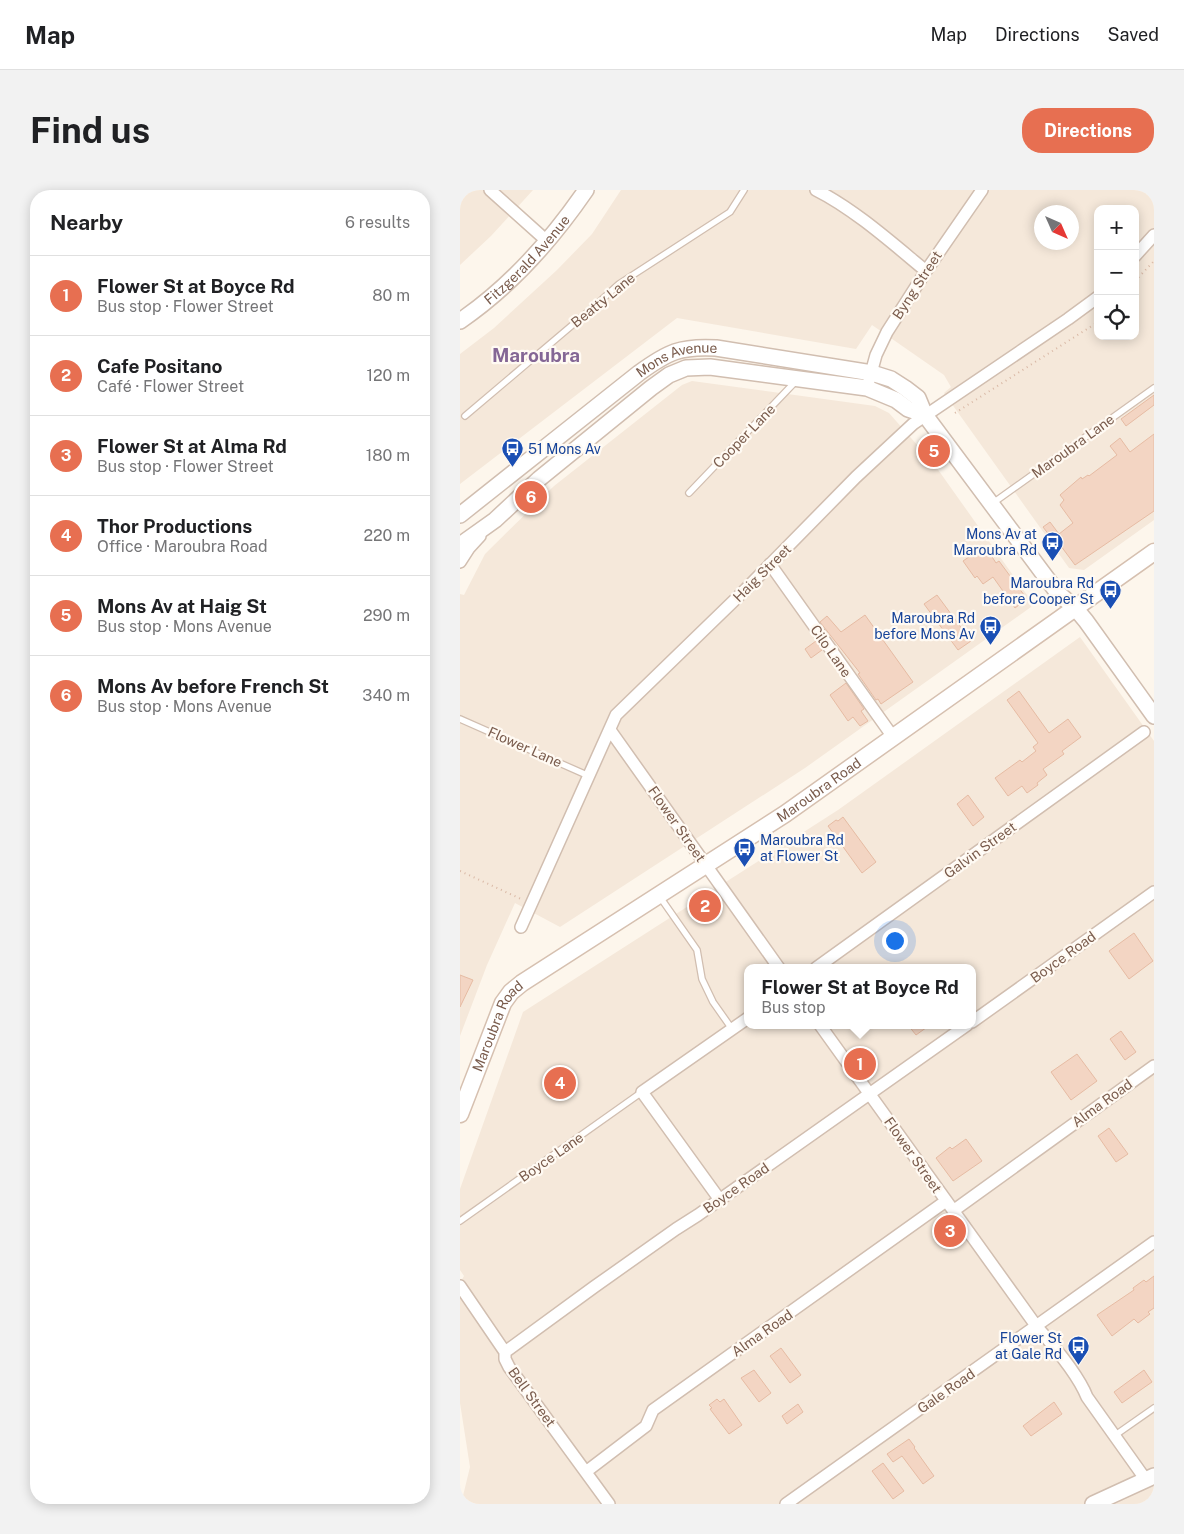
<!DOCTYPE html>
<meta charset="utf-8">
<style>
:root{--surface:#fff;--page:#f2f2f2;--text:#202124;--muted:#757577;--line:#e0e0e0;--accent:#e76f51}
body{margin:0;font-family:"Public Sans",sans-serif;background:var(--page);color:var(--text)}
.controls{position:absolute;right:15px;top:15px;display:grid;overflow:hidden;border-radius:10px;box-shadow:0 2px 12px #0003}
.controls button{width:45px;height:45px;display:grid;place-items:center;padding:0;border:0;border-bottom:1px solid var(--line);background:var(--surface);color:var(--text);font:25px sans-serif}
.compass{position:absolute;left:574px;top:15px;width:45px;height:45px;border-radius:50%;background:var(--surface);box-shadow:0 2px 12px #0003;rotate:135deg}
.you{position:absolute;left:434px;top:750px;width:18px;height:18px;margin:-12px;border:4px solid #fff;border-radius:50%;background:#1a73e8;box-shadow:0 0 0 8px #1a73e833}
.badge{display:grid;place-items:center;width:32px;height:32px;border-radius:50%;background:var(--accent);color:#fff;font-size:16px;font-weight:700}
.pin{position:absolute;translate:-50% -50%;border:2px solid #fff;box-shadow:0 1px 5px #0006}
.popup{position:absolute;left:284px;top:774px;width:232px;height:65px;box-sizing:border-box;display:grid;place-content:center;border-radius:10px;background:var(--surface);filter:drop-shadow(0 1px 4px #0005);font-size:16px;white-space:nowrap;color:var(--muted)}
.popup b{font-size:19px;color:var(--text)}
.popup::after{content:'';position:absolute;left:50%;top:100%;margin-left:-10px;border:10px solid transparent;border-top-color:var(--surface)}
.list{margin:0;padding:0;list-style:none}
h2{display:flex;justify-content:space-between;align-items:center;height:65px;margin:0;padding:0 20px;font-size:21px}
h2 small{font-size:16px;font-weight:400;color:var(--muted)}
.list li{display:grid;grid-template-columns:32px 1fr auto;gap:15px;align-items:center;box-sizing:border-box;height:80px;padding:0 20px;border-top:1px solid var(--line)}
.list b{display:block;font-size:19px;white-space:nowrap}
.list p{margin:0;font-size:16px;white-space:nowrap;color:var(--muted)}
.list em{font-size:16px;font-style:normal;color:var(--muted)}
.icon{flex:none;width:28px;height:28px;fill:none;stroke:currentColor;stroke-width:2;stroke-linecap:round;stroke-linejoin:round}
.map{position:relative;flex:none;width:694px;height:1314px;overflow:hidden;border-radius:20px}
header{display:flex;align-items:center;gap:30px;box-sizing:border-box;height:70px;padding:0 25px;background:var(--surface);border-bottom:1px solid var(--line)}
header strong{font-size:24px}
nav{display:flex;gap:28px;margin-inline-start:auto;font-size:18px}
.intro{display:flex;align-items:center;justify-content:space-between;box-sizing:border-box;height:120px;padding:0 30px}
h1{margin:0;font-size:35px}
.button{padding:12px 22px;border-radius:20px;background:var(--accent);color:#fff;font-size:18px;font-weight:700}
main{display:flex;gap:30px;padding:0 30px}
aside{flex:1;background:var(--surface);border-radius:20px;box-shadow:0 2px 12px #0003}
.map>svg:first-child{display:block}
.residential{fill:#f5e8da;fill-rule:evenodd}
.building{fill:#f3d5c3;stroke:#e6bba3}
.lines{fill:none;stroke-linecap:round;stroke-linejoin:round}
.service-casing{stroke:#d1beb0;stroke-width:8}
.minor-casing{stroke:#d1beb0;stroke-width:14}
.tertiary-casing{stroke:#d1beb0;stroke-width:18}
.secondary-casing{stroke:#d6c0b0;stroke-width:19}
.path{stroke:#d9b8a5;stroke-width:2;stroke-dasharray:1 4;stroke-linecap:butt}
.service{stroke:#fff;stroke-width:5.5}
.minor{stroke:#fff;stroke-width:11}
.tertiary{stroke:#fff;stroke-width:15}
.secondary{stroke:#fff;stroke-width:16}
.labels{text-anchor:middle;stroke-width:4.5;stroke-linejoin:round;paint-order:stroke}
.street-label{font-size:14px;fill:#7a5c4d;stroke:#fffaf3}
.transit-label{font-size:14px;fill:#164399;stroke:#fffaf3;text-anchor:end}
.district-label{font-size:19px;font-weight:bold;fill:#846695;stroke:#fffaf3}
</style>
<header>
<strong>Map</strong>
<nav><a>Map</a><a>Directions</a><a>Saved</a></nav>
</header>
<div class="intro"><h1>Find us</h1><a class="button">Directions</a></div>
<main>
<aside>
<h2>Nearby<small>6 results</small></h2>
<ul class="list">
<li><span class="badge">1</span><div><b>Flower St at Boyce Rd</b><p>Bus stop · Flower Street</p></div><em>80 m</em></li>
<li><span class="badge">2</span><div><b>Cafe Positano</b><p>Café · Flower Street</p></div><em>120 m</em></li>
<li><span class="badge">3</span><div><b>Flower St at Alma Rd</b><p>Bus stop · Flower Street</p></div><em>180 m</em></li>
<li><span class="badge">4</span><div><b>Thor Productions</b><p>Office · Maroubra Road</p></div><em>220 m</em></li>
<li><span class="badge">5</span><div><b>Mons Av at Haig St</b><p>Bus stop · Mons Avenue</p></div><em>290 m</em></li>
<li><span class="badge">6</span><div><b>Mons Av before French St</b><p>Bus stop · Mons Avenue</p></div><em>340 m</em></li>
</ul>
</aside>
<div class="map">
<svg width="694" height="1314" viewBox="0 0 694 1314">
<rect width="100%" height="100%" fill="#fdf6ec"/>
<!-- residential -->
<path class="residential" d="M0 0H73L31 46 0 75Z
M161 0H694V330L624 380 609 378 484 203 491 197 484 185 412 135 396 159 217 128 0 294V164L34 138 97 80 132 44ZM638 19H675V146H638ZM582 22H612V52H582Z
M232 191 415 216 429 223 474 274 572 412 571 417 345 578 100 737 55 713 27 775 0 846V404L4 405 25 364 94 296 222 195Z
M620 447 694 551V1314H1L10 1277 0 1213V1093L4 1086 0 1080V999L63 822 378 620ZM288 778H512V835H288Z"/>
<!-- building -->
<path class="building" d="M694 205V215L666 236 661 229Z
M694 244V321L615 375 595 348 593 350 583 337 590 332 599 344 613 333 600 315 604 310 600 305 621 287 622 289 628 285 629 286 657 265 650 256 660 248 670 262Z
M525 356 536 373 539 371 567 409 555 418 533 387 523 394 517 386 515 388 503 371Z
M477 405 511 451 498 460 464 414Z
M405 425 453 492 421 514 418 509 416 510 398 484 400 483 360 432 367 426 381 442Z
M356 451 362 460 351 468 345 459Z
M386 493 404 519 401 521 408 531 400 536 393 527 388 531 370 505Z
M559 501 589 543 608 529 621 547 602 561 604 564 583 579 587 585 577 593 578 595 567 603 562 596 548 606 535 588 560 570 562 572 576 561 573 557 578 553 547 510Z
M508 605 524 627 513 636 497 614Z
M383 627 416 672 402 683 368 636 376 630 378 631Z
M674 743 693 771 669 789 649 761Z
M0 785 13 790 0 817Z
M448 835H470L456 845Z
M661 841 676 862 665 870 650 849Z
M617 864 637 891 611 910 591 882Z
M649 938 668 964 656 972 638 946Z
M506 949 522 971 493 991 476 968 490 957 492 959Z
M694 1086V1118L688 1122 690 1124 678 1133 674 1129 652 1146 637 1125 674 1100 673 1098 684 1090 686 1092Z
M321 1158 341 1185 330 1193 310 1166Z
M294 1180 311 1203 299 1212 281 1188Z
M684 1180 692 1192 662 1213 654 1202Z
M257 1209 260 1212 264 1209 282 1235 269 1244 250 1219 252 1218 249 1215Z
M594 1212 602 1224 571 1246 563 1236Z
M338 1214 343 1222 327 1234 322 1226Z
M449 1249 455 1257 454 1258 474 1286 463 1294 442 1266 433 1272 427 1264Z
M423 1273 444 1301 433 1309 412 1281Z"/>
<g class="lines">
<defs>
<path id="service" d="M5 226 136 115 159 94 270 22 284 0
M229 303 336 191
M533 313 694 198
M0 529 129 586
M200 707 237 760 242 789 253 812 272 839
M0 1031 182 902
M654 1246 694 1218"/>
<path id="minor" d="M30 0 88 52
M356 0C394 19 432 53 466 81
M675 66 694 45
M407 198 416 165 427 142 466 81 522 0
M0 372 9 358 20 346
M310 374 433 547
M150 540 319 778
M61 737 156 525 286 399 396 287 453 234 608 129 638 107
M356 778 684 542
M512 832 694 702
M360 835 577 1137C593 1155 618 1184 627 1207L686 1290
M260 1010 182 902 288 828
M493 1021 694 876
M0 1096 45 1162V1169L49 1177 149 1314
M45 1162 134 1097 216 1039 238 1025 507 835
M127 1281 186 1236 193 1220 486 1011
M326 1314 694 1052"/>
<g id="tertiary">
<path id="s1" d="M0 131C51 96 91 51 126 0"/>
<path id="s2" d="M0 325 179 183C208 162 220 156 256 158L412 183 431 189 445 198 458 208 465 225 597 402 616 419 626 431 694 526"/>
<path d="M0 355 35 330 79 289 191 198 209 185 226 178 250 177 407 198 436 210 448 219 465 225"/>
<path d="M633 1314 694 1286"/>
</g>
<g id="secondary">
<path id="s3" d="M0 924 43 813 51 802 62 793 325 624 694 362"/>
</g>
</defs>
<!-- service casing -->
<use href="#service" class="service-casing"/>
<!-- minor casing -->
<use href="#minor" class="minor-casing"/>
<!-- tertiary casing -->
<use href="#tertiary" class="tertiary-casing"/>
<!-- secondary casing -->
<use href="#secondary" class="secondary-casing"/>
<!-- path -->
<path class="path" d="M675 91 694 71
M495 223 638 132
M0 681 61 709"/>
<!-- service -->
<use href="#service" class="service"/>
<!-- minor -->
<use href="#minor" class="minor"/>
<!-- tertiary -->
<use href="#tertiary" class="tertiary"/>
<!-- secondary -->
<use href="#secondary" class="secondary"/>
</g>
<!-- icons -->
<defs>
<symbol id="bus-pin" viewBox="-11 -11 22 30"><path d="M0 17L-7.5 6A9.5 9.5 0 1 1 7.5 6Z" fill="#1a4fb4" stroke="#fffaf3"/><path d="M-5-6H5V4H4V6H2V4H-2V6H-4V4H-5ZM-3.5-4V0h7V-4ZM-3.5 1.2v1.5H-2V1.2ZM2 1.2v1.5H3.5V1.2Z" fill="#fff"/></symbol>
</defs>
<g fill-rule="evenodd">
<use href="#bus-pin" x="40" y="246" width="25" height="34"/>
<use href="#bus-pin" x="580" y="340" width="25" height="34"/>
<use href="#bus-pin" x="638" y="388" width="25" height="34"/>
<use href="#bus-pin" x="518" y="424" width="25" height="34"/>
<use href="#bus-pin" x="272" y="646" width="25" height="34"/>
<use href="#bus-pin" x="606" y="1144" width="25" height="34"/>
</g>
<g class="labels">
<!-- street labels -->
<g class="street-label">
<text dy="5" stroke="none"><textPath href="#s1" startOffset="91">Fitzgerald Avenue</textPath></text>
<text transform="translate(457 95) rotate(-57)" y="5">Byng Street</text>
<text transform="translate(143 110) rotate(-39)" y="5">Beatty Lane</text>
<text dy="5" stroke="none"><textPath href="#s2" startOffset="270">Mons Avenue</textPath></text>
<text transform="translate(284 246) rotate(-46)" y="5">Cooper Lane</text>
<text transform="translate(613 256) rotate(-36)" y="5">Maroubra Lane</text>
<text transform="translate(302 383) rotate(-45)" y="5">Haig Street</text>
<text transform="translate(371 461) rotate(55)" y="5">Cilo Lane</text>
<text transform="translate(65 557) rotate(24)" y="5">Flower Lane</text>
<text dy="5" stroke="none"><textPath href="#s3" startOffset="501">Maroubra Road</textPath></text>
<text transform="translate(217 634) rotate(55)" y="5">Flower Street</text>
<text transform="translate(520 660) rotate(-36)" y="5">Galvin Street</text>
<text transform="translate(603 767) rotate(-36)" y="5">Boyce Road</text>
<text dy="5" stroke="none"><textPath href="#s3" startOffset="96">Maroubra Road</textPath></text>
<text transform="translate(642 913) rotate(-36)" y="5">Alma Road</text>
<text transform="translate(453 965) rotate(55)" y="5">Flower Street</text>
<text transform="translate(91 967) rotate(-35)" y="5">Boyce Lane</text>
<text transform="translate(276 998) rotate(-35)" y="5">Boyce Road</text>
<text transform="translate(302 1143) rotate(-35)" y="5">Alma Road</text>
<text transform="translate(486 1201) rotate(-35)" y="5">Gale Road</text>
<text transform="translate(72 1207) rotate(54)" y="5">Bell Street</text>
</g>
<!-- transit labels -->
<g class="transit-label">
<text x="68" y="264" text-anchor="start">51 Mons Av</text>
<text x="577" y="349">Mons Av at<tspan x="577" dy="16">Maroubra Rd</tspan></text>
<text x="634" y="398">Maroubra Rd<tspan x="634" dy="16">before Cooper St</tspan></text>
<text x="515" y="433">Maroubra Rd<tspan x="515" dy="16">before Mons Av</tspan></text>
<text x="300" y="655" text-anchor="start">Maroubra Rd<tspan x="300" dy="16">at Flower St</tspan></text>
<text x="602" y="1153">Flower St<tspan x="602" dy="16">at Gale Rd</tspan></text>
</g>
<!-- district labels -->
<g class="district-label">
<text x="76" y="172">Maroubra</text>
</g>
</g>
</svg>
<div class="controls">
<button>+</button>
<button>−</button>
<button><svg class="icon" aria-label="locate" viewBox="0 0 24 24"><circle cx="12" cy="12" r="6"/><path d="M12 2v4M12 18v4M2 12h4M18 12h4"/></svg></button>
</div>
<svg class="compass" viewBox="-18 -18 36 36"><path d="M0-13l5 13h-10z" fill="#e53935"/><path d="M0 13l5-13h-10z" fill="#757577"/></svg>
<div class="you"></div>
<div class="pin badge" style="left:400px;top:874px">1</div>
<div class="popup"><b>Flower St at Boyce Rd</b>Bus stop</div>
<div class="pin badge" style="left:245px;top:716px">2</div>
<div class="pin badge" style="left:490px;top:1041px">3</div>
<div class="pin badge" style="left:100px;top:893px">4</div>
<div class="pin badge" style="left:474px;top:261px">5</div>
<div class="pin badge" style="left:71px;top:307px">6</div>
</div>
</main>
